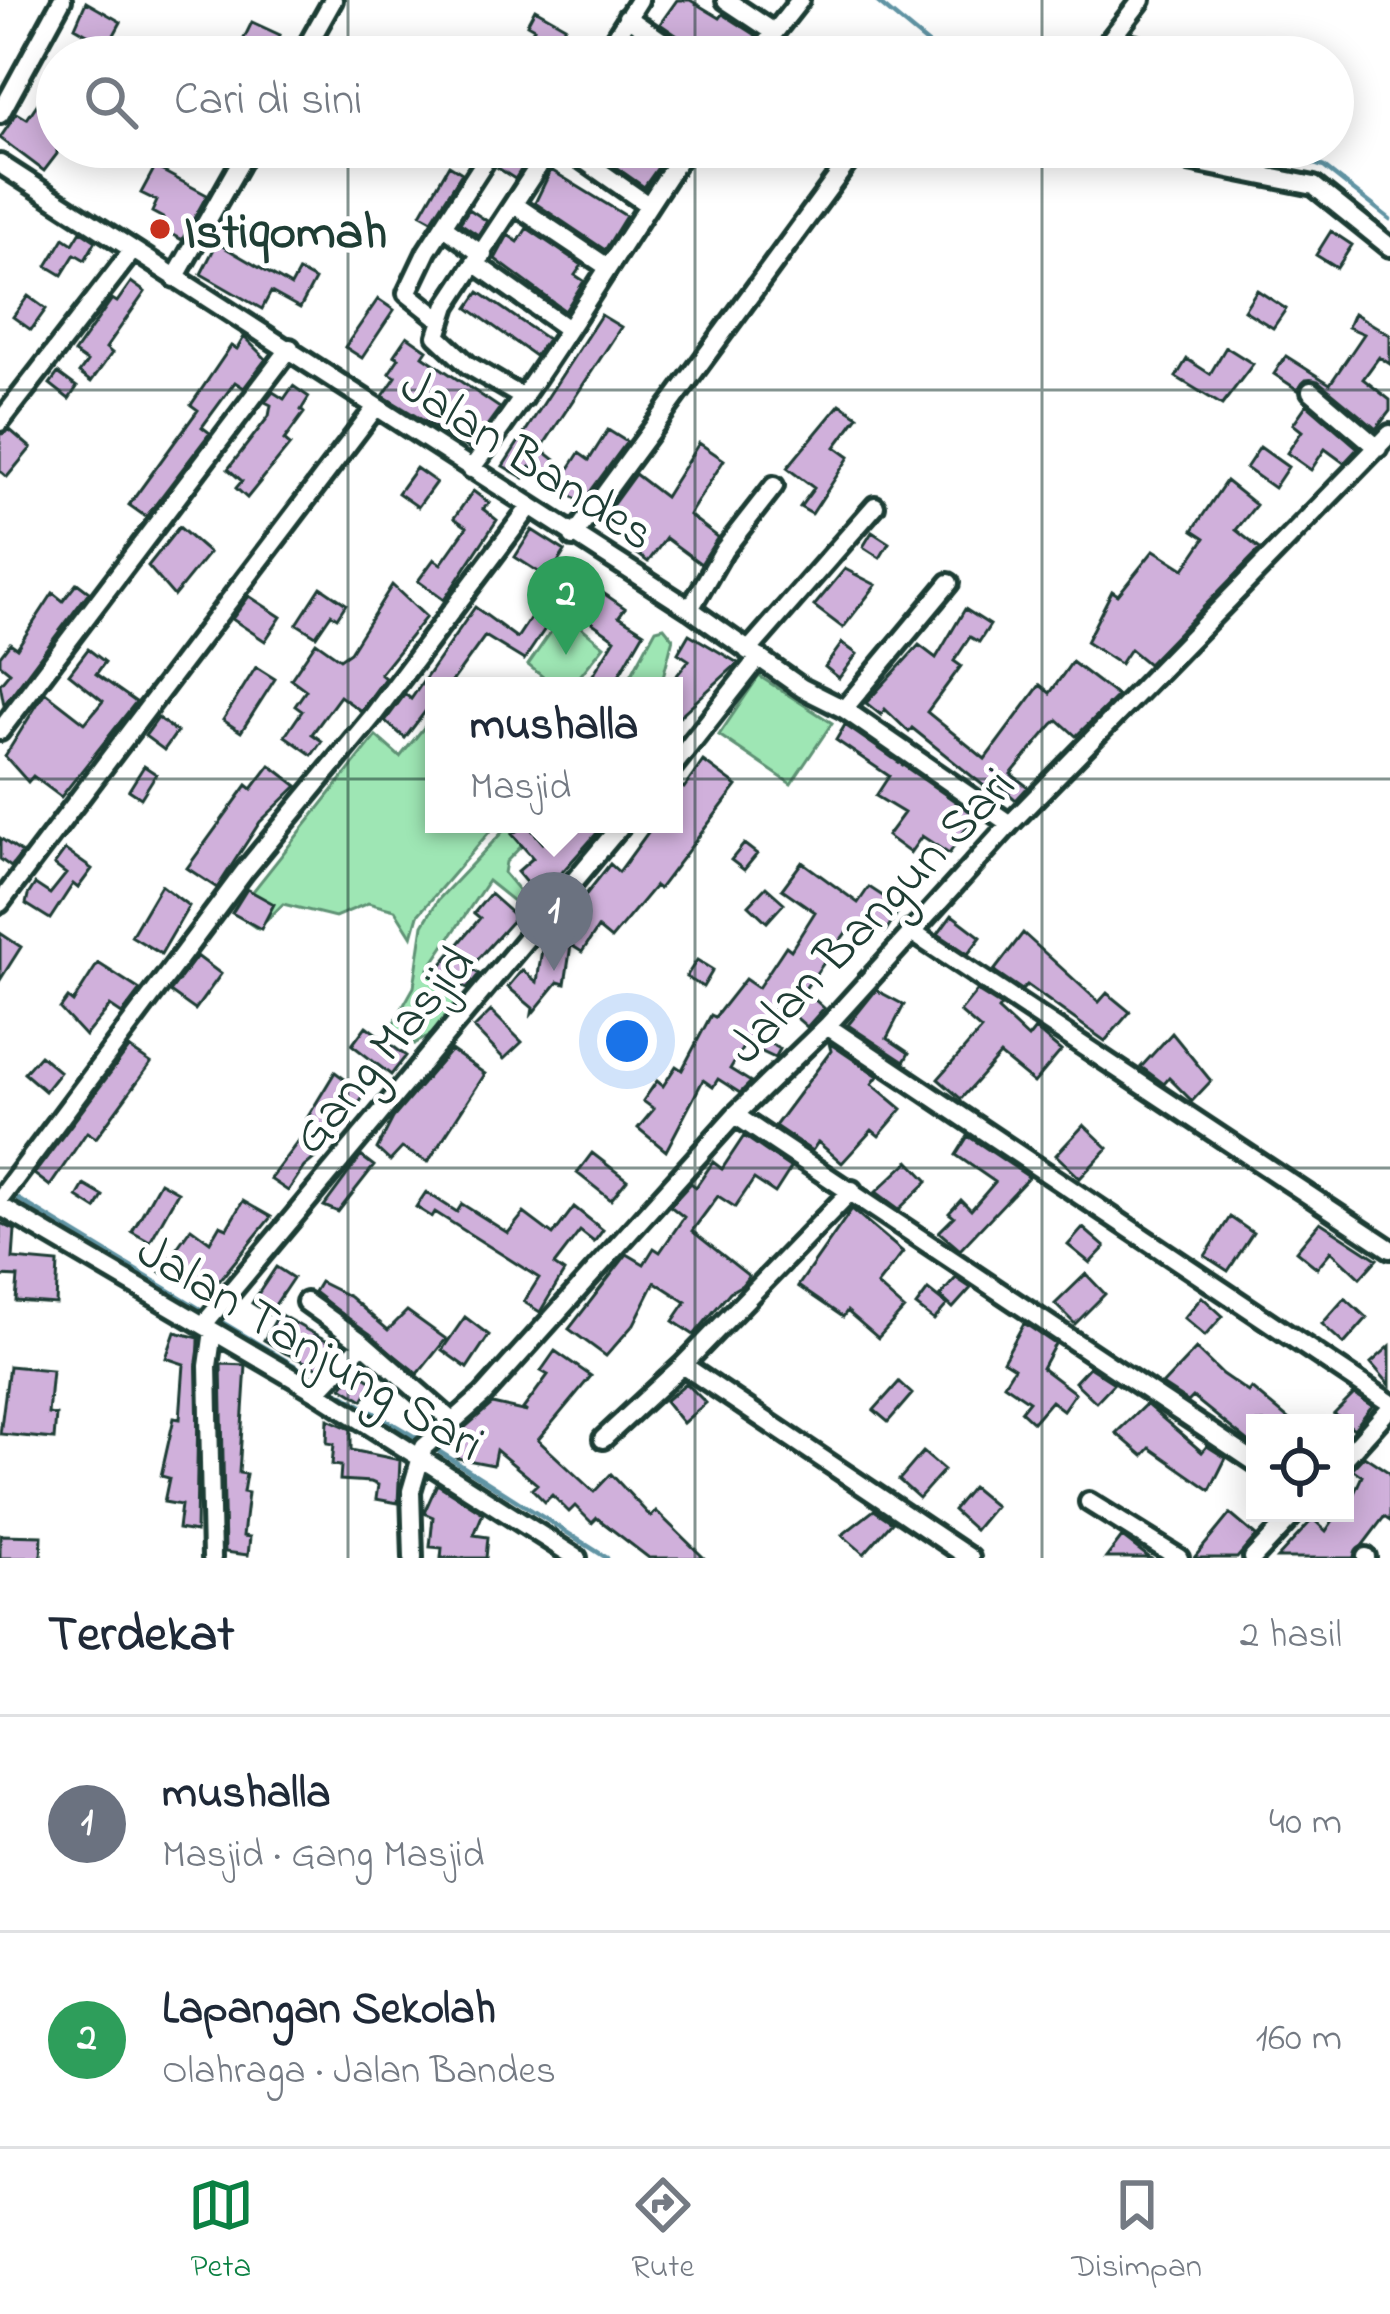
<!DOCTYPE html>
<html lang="id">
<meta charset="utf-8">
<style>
:root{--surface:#fff;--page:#f2f2f3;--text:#1f2937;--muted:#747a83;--line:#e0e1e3;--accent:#0b8043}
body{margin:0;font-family:"Indie Flower",sans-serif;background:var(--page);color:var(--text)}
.controls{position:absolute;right:36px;bottom:36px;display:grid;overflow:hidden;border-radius:0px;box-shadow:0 6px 30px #0003}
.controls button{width:108px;height:108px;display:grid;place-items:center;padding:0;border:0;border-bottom:3px solid var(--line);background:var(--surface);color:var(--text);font:60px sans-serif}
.you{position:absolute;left:627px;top:1041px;width:42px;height:42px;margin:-30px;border:9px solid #fff;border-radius:50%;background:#1a73e8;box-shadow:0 0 0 18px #1a73e833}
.badge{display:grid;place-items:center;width:78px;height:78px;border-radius:50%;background:var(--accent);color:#fff;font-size:39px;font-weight:700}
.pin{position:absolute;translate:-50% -99px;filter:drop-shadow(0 3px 6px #0008)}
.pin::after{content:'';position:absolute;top:63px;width:42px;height:36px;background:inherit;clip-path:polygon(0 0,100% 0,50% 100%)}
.popup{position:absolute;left:425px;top:677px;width:258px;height:156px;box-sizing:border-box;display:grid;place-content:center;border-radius:0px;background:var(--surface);filter:drop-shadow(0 3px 9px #0005);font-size:39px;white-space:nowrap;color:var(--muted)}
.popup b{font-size:45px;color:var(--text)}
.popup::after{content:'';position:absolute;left:50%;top:100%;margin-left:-24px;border:24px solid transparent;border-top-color:var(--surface)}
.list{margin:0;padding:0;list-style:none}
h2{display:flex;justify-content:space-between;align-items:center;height:156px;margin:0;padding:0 48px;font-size:51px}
h2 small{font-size:39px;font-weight:400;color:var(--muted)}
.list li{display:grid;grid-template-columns:78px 1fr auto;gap:36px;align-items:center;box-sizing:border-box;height:216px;padding:0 48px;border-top:3px solid var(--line)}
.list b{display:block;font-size:45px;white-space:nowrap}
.list p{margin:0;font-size:39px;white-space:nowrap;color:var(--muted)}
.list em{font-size:39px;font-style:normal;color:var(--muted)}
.icon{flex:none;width:66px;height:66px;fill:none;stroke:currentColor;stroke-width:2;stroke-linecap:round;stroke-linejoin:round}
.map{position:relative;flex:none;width:1390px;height:1558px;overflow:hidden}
.search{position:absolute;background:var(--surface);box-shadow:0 6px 30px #0003;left:36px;right:36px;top:36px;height:132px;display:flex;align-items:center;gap:30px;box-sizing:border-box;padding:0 42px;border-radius:66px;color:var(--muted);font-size:45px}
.sheet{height:588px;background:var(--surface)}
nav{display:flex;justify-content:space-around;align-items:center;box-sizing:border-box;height:168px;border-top:3px solid var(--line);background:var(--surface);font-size:33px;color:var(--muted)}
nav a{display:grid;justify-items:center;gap:6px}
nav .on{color:var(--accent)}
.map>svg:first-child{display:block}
.green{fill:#9ee6b4;stroke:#5e9274;stroke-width:3}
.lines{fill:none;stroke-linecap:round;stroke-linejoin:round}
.stream{stroke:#6194a4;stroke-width:4.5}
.building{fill:#d0b0db;stroke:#1f3d34;stroke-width:3}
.street-casing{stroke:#1f3d34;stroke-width:26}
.street{stroke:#fff;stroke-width:16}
.grid{fill:none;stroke:#1f3d34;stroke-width:3;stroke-opacity:0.55}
.poi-dot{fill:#c8321e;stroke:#fff;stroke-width:4.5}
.labels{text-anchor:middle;stroke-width:10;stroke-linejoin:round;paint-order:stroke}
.poi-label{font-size:51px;font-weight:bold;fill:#1f3d34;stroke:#fff;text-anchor:start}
.street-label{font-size:51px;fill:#1f3d34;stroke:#fff}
</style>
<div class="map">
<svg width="1390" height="1558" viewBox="0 0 1390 1558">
<rect width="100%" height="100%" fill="#fff"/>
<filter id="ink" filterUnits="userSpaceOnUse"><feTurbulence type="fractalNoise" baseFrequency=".00833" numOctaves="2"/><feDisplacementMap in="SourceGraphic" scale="24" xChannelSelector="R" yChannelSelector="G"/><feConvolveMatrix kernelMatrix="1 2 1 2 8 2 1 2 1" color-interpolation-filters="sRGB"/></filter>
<g filter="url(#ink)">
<!-- green -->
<path class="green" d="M564 613 604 646 572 686H554L528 665Z
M664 627 673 638 662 681 625 686 656 629Z
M759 676 832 723 791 784 719 735Z
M434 715V824H496L418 915 412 937 395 910 368 903 335 917 283 904 258 929 235 914 376 736 400 757Z
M510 824H543L506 862 504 873 530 904 523 909 488 881 428 970 457 999 432 1034 414 1044 397 1038 391 1028 414 987 423 925 438 900Z"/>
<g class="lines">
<!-- stream -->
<path class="stream" d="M875 0 944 57
M1263 147 1324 167 1390 219
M10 1194 205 1312
M215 1318 319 1380
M328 1386 422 1441
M432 1447 607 1558"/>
</g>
<!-- building -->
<path class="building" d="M677 0H690L720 18 723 14 756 35 743 55 725 43 715 57H698L692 46 660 24Z
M86 2 121 22 108 46 75 27Z
M535 9 565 26 548 56 526 44 534 28 527 24Z
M252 22 280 35 270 57H235Z
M630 40 646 46 663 57H618Z
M57 75V154L44 171 0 138 17 113 27 119Z
M512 147 530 156 515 179 498 168Z
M587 147H653L666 156 644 187Z
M449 165 462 173 432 220 421 214Z
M155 167 207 195 182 240 158 227 163 218 152 212 157 201 141 193Z
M551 170 626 216 605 250 535 203Z
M469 209 487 221 478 235 460 223Z
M527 228 582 265 575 275 584 281 565 311 495 259 508 235 518 242Z
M81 231 96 241 85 260 75 254 62 275 47 266 64 238 73 244Z
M1331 231 1352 245 1337 268 1316 255Z
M217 243 291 286 299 271 315 280 300 308 271 292 262 309 201 274Z
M131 282 145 292 106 348 112 353 91 382 79 373 87 362 74 353 112 299 117 302Z
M1257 290 1286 309 1273 328 1244 310Z
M479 292 547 339 535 356 468 308Z
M28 296 46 309 31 330 13 317Z
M378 299 394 310 362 358 345 347Z
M1354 313 1390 335V364L1379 357 1363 379 1390 400V411L1376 429 1318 381 1306 380 1298 390 1274 374 1286 356 1330 384 1364 334 1348 327Z
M601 315 621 327 541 449 568 470 579 453 589 460 608 430 627 442 582 503 530 467 524 478 503 466Z
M407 336 427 350 423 356 500 408 470 449 383 396 396 377 389 373 399 358 394 355Z
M244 337 266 359 244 388 235 382 202 427 210 433 146 517 129 505 198 410 191 405 231 346 237 349Z
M1226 347 1253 364 1222 405 1176 377 1187 359 1210 374Z
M58 373 77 387 69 399 50 384Z
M293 386 309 397 301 410 304 413 284 440 290 445 247 498 236 488 242 481 228 469 269 416 271 405 265 402 273 392 284 399Z
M840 404 858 416 835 447 849 457 812 514 800 507 814 488 787 468Z
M1307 404 1358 448 1344 463 1325 449 1311 470 1287 453 1302 431 1293 424Z
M10 430 31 448 7 477 0 471V435Z
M699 443 724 460 689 515 718 537 701 564 666 538 648 562 635 552 640 546 603 518 635 474 665 497Z
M1260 447 1288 467 1274 488 1246 468Z
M416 468 436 482 418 507 398 493Z
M1226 481 1256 505 1236 530 1260 549 1148 664 1130 649 1120 664 1086 642 1112 591 1118 595 1154 550 1184 569 1205 538 1193 530Z
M473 491 489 503 483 509 497 520 444 600 418 581 434 559 441 564 467 527 454 518Z
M179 527 209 553 174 596 148 566Z
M532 530 565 551 558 562 625 608 619 616 644 632 622 670 612 686H586L615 639 563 602 524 660 485 636 449 686H434V700L405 738 385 721 405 694 411 699 475 607 517 638 554 582 515 557Z
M872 532 889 543 880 558 863 547Z
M845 569 876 585 843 628 814 606Z
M77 583 89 592 4 705 0 684 10 672 0 664V656L10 643 17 648 53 593 63 601Z
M392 585 426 617 380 674 385 678 361 711 340 696 312 734 322 741 312 755 285 736 302 711 295 706 306 690 291 679 316 642 340 659 350 652Z
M321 587 346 604 337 618 331 614 316 636 297 624Z
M249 596 281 617 265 641 232 619Z
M965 609 990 625 979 642 970 637 954 661 961 666 927 712 985 759 1040 685 1050 693 1072 662 1117 696 1076 736 1058 720 1053 724 1011 774 1028 787 1016 800 995 782 989 790 912 728 909 732 885 709 881 715 866 703 919 645 936 658Z
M689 634 738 663 674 721V679L689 660 678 653Z
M842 643 857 654 839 678 825 667Z
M88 649 105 662 96 674 136 702 61 797 33 776 28 782 5 756 45 692 85 723 103 701 69 674Z
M256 667 275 679 241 732 223 720Z
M158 718 177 732 164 750 145 736Z
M845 725 975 815 949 854 922 836 910 853 887 836 904 813 876 796 889 776 836 740Z
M703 761 737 786 659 889 655 886 611 939 598 928 582 952 571 945 565 984 558 982 532 1014 533 1008 508 987 522 970 537 982 543 943 564 913 569 916 610 864 619 872 654 824H674V781L684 788Z
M270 765 297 786 260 822 217 888 187 868 247 785 252 789Z
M144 766 156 774 141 798 129 790Z
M527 824 543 843 561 824H605L539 898 517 872 533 858 512 834Z
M0 838 22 853 11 867 0 859Z
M744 844 757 854 744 870 731 860Z
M65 850 92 869 78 888 73 884 50 919 26 904 28 895 35 884 50 894 66 874 54 865Z
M802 862 858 903 869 887 901 908 885 932 867 920 858 933 850 927 804 990 824 1008 807 1027 777 1001 754 1034 780 1049 775 1058 745 1044 730 1069 751 1082 740 1093 718 1079 713 1087 703 1080 666 1151 638 1128 654 1109 643 1101 657 1081 663 1086 676 1066 682 1070 711 1015 715 1017 745 979 758 988 786 946 791 950 815 912 782 889Z
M161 885 189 906 161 954 131 936Z
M766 887 784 903 767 922 749 905Z
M247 889 274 904 261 929 232 913Z
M490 894 516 917 470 968 479 974 467 989 438 969 480 918 474 913Z
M952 915 981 937 968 954 938 934Z
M0 933 21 947 0 980Z
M1023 933 1099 1002 1107 993 1130 1012 1105 1041 1027 985 1022 990 994 971Z
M197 956 221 974 195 1010 170 992Z
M697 960 713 970 703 987 686 977Z
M98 963 140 990 122 1014 110 1006 85 1036 60 1009 68 998 73 1002Z
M876 990 904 1005 887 1038 909 1053 904 1062 848 1025Z
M977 991 1001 1006 998 1010 1028 1038 1035 1029 1061 1051 1034 1083 1000 1055 961 1099 938 1079 981 1030 960 1012Z
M491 1011 522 1042 504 1059 474 1028Z
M366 1026 406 1056 391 1075 352 1045Z
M1172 1033 1211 1081 1192 1101 1169 1078 1164 1084 1141 1067Z
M829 1043 878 1076 872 1084 902 1109 879 1136 872 1130 842 1163 818 1142 812 1151 775 1126 831 1051Z
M129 1048 151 1063 96 1138 87 1132 50 1186 34 1174Z
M451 1050 485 1074 428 1162 402 1148 390 1161 377 1149 393 1118Z
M40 1055 60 1072 45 1091 24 1073Z
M335 1072 365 1094 334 1142 304 1167 288 1191 270 1179 311 1124 306 1120Z
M1084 1125 1108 1148 1080 1178 1056 1155Z
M744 1136 791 1168 775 1193 754 1179 735 1207 718 1196 692 1231 749 1276 742 1285 730 1292 694 1335 673 1321 686 1302 655 1282 634 1324 606 1356 569 1329 627 1254 644 1264 654 1248 660 1252 684 1217 670 1206 691 1183 696 1187 713 1162 722 1169Z
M968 1136 1029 1177 960 1250 939 1232 954 1217 949 1213 961 1200 971 1210 995 1182 956 1155Z
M592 1153 627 1180 611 1200 577 1173Z
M361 1156 374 1166 338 1212 324 1206Z
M909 1161 928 1181 899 1209 876 1192Z
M160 1182 178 1192 150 1242 132 1232Z
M84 1185 103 1196 96 1209 77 1197Z
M426 1192 457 1212 462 1204 508 1233 524 1213 553 1235 574 1207 603 1230 594 1242 580 1231 554 1265 564 1272 540 1312 524 1302 539 1278 435 1212 432 1217 416 1207Z
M243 1201 271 1217 207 1296 160 1272 191 1228 210 1242 220 1225 227 1228Z
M852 1209 903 1252 877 1285 904 1309 878 1338 847 1311 843 1317 798 1286Z
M1230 1217 1253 1233 1228 1271 1205 1256Z
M1320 1222 1377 1259 1360 1278 1331 1251 1317 1268 1296 1251Z
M0 1223 15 1230 13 1259 58 1263 56 1304 16 1301 18 1277 0 1276Z
M1083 1228 1105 1247 1090 1263 1068 1245Z
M276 1267 293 1278 269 1314 252 1303Z
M1086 1274 1105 1294 1075 1324 1055 1304Z
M956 1278 971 1288 953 1308 940 1296Z
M320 1282 350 1297 388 1330 407 1311 446 1339 418 1374 314 1292Z
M928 1290 947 1305 934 1320 916 1306Z
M1202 1297 1223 1316 1205 1336 1184 1318Z
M1345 1298 1367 1318 1344 1344 1322 1324Z
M279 1314 307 1330 341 1348 321 1369 285 1353 264 1340Z
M465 1317 489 1335 467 1368 442 1350Z
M1024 1323 1055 1344 1042 1368 1075 1393 1063 1410 1051 1401 1033 1422 1021 1411 1029 1401 1004 1384 1014 1368 1003 1361Z
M175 1332 199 1338 196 1532 178 1529 181 1505 164 1502 169 1478 161 1476 174 1418 180 1419 184 1364 166 1358Z
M1390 1346V1385L1371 1363Z
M1196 1349 1222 1374 1248 1392 1251 1388 1293 1423H1255L1251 1444 1193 1397 1188 1402 1162 1385Z
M555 1351 591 1376 538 1440 594 1492 611 1474 651 1517 656 1511 704 1558H649L597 1518 592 1523 575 1506 569 1512 552 1495 545 1502 532 1489 537 1484 496 1450 493 1465 457 1458 463 1429 492 1404 527 1412 523 1409 548 1375 541 1371Z
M221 1364 246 1365 239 1473 246 1474 243 1492 248 1493 243 1536 250 1537 248 1555 225 1552Z
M9 1366 52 1370 48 1414 56 1415 54 1439 0 1434Z
M1089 1367 1114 1383 1096 1402 1075 1382Z
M355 1370 374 1382 363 1400 342 1387Z
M899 1382 912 1394 888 1422 874 1410Z
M686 1383 706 1403 683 1423 665 1401Z
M1354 1394 1372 1406 1354 1429 1334 1414Z
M1146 1404 1202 1452 1207 1446 1226 1458 1210 1490 1150 1448 1143 1456 1116 1433Z
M328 1419 351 1429V1450L400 1460 398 1503 376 1499 378 1485 371 1482 340 1480 341 1466 332 1465 334 1444 327 1443Z
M923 1452 944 1470 919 1498 899 1480Z
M1364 1456 1390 1473V1521L1384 1517 1353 1558H1277L1313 1519 1326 1531 1338 1513H1345L1362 1476 1352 1469Z
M437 1484 483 1513 474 1535 488 1537 486 1558H441L442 1548 430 1547 433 1517 424 1513Z
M972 1487 995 1506 975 1530 953 1510Z
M874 1510 892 1522 864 1554 842 1535Z
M1230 1514 1256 1536 1237 1558H1194Z
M0 1535 42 1536 41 1558H0Z
M1122 1537 1125 1539 1150 1558H1106Z"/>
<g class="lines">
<defs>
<path id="street" d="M726 0 774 32
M627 17 685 57
M1110 40 1137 46
M301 57 333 0
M603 57 639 0
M755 57 800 0
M1097 57 1141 0
M0 114 62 0
M565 147 648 205
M1119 147 1314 186 1390 247
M0 164 690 609 802 688 844 709 1010 824
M515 205 606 266
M443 226 483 255
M476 264 565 327
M175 278 249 147
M441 320 407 293 427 251 494 147
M1311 391 1378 448
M524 398 468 365 437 336 447 305 551 147
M0 422 133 250
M471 469C549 366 615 254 687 147
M573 537 859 147
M690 609 724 550 774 486
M748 651 875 506
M844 709 949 583
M0 731 290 348
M674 765 759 657
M0 903 376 407
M910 931 1390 1249
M827 1026 1390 1403
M735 1115 1255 1462
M0 1199 244 872 372 717 529 508
M0 1206 317 1392 577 1558
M306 1302 363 1343 317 1392
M204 1324 622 824
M363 1343 453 1422
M683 1365 852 1190
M603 1439 683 1365 970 1558
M1345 1458 1390 1408
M1089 1502 1179 1558
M212 1558 208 1366 213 1331
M413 1558 411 1491 424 1447 483 1395 735 1115 827 1026 1010 824 1390 434
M1253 1558 1295 1513
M1366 1558V1557"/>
</defs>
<!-- street casing -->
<use href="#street" class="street-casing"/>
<!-- street -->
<use href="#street" class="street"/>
</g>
</g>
<!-- grid -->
<path class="grid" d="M348 0V57M695 0V57M1042 0V57M348 147V1558M695 147V1558M1042 147V1558M0 390H1390M0 779H1390M0 1168H1390"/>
<!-- markers -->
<circle class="poi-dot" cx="160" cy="229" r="12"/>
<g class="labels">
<!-- poi labels -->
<g class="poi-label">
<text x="184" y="247">Istiqomah</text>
</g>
<!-- street labels -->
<g class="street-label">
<text transform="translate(529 457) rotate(33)" y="18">Jalan Bandes</text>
<text transform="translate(869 914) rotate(-46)" y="18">Jalan Bangun Sari</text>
<text transform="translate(381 1048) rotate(-50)" y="18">Gang Masjid</text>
<text transform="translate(312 1345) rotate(31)" y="18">Jalan Tanjung Sari</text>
</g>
</g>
</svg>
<div class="controls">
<button><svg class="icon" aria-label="locate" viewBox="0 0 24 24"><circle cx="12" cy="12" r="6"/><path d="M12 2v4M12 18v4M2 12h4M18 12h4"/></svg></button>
</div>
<div class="you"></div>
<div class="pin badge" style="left:554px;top:971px;background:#6b7280">1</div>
<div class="popup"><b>mushalla</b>Masjid</div>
<div class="pin badge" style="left:566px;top:655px;background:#2e9e5b">2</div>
<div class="search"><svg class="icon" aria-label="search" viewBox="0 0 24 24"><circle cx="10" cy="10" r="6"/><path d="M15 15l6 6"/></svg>Cari di sini</div>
</div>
<section class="sheet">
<h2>Terdekat<small>2 hasil</small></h2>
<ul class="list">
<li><span class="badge" style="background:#6b7280">1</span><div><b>mushalla</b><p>Masjid · Gang Masjid</p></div><em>40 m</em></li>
<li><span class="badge" style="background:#2e9e5b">2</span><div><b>Lapangan Sekolah</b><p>Olahraga · Jalan Bandes</p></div><em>160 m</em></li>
</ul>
</section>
<nav>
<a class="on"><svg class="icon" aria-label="map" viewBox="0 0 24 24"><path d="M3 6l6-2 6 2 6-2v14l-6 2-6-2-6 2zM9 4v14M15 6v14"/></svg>Peta</a>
<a><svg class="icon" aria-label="directions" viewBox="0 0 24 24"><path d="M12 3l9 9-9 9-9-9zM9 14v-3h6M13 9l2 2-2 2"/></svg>Rute</a>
<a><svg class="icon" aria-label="saved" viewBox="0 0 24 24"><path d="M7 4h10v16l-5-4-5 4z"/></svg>Disimpan</a>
</nav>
